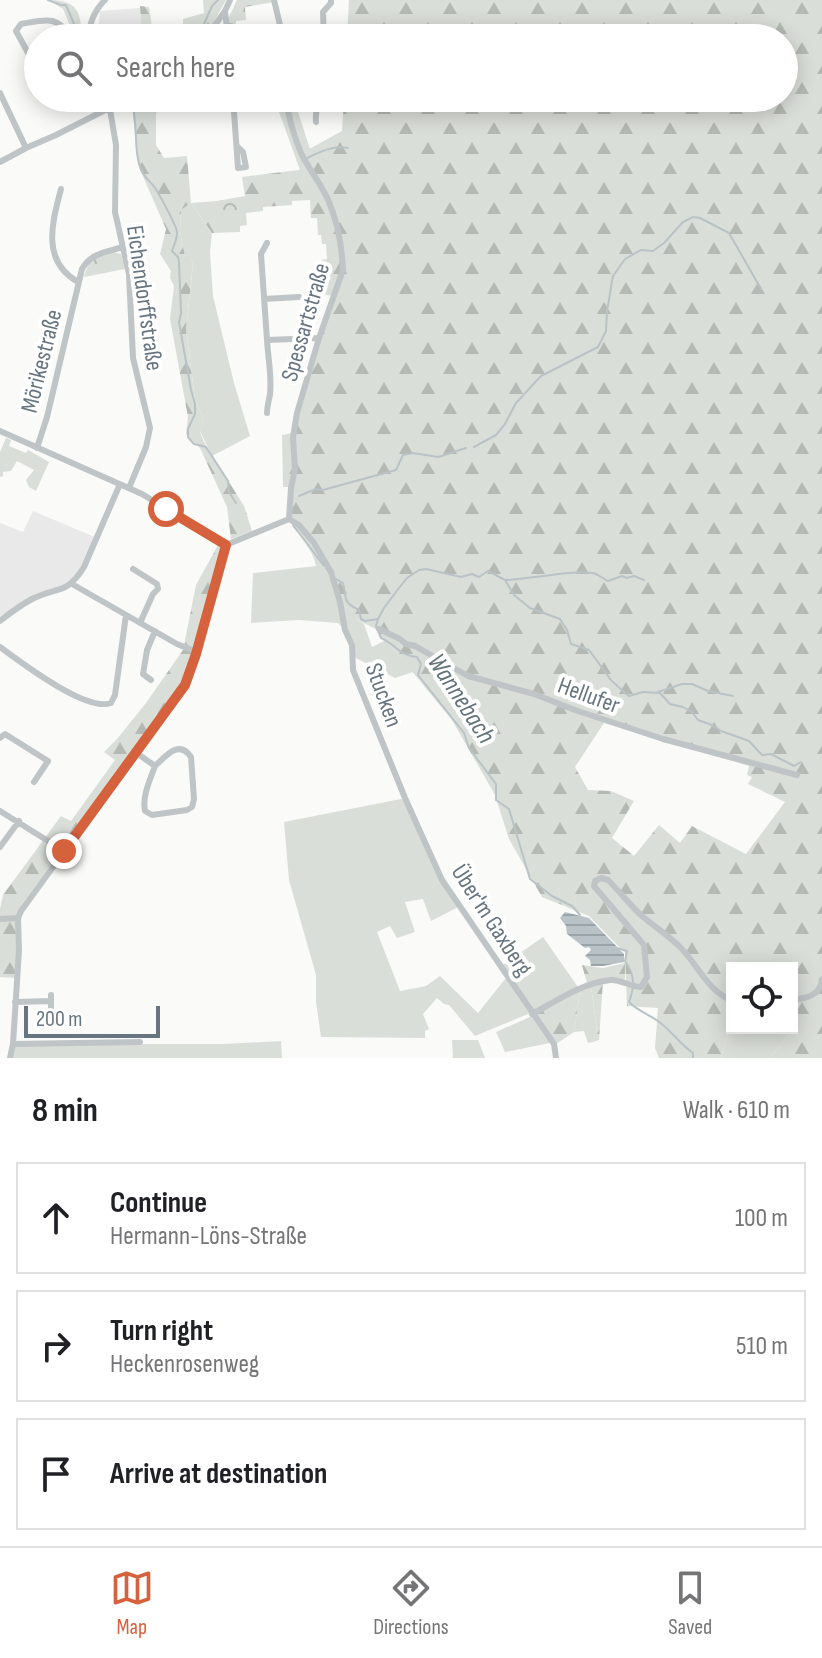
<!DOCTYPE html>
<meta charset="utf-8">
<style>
:root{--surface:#fff;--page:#f6f6f6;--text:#202124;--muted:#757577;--line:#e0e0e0;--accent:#d5623d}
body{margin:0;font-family:"Sofia Sans Condensed",sans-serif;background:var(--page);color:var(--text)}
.controls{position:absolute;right:24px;bottom:24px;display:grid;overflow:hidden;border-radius:0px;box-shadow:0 4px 20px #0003}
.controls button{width:72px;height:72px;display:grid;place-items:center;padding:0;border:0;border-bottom:2px solid var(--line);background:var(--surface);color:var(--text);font:40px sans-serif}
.scale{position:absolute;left:24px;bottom:20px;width:136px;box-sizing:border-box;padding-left:8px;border:4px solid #677580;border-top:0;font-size:22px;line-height:28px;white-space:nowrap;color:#677580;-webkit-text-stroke:6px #fff;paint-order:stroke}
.stop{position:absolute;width:24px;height:24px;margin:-18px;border:6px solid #d5623d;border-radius:50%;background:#fff}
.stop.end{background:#d5623d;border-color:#fff;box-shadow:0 2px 8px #0008}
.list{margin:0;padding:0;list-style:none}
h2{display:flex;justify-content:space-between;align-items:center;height:104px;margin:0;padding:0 32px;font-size:34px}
h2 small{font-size:26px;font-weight:400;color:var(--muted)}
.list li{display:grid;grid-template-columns:52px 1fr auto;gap:24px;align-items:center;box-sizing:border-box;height:112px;margin:0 16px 16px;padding:0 16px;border:2px solid var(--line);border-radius:0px}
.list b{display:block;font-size:30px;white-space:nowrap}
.list p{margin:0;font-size:26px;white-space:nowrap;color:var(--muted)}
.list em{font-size:26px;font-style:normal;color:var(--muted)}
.icon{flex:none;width:44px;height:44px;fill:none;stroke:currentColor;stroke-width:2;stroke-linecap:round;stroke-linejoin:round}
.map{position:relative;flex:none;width:822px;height:1058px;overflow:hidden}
.search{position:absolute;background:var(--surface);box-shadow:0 4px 20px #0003;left:24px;right:24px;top:24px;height:88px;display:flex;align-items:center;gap:20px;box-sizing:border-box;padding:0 28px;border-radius:44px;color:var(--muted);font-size:30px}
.sheet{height:488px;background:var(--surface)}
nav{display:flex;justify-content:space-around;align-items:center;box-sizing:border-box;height:112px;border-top:2px solid var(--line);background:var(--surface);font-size:22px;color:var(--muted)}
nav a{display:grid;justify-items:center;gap:4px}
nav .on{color:var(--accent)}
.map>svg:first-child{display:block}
.built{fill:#e8e9e8}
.grass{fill:#daded8}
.forest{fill:url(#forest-firs);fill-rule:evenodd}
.park{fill:url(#park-crowns)}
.water{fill:url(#water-rules)}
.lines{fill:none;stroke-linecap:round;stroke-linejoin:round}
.stream{stroke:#b9c3c7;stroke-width:2}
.minor{stroke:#bfc4c7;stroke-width:6}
.route{stroke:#d5623d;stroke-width:10}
.labels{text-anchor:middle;stroke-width:8;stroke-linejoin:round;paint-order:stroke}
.street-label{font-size:24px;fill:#677580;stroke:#fff}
.water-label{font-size:26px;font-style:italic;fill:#62737a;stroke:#fff}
</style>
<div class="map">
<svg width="822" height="1058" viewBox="0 0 822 1058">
<defs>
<pattern id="forest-firs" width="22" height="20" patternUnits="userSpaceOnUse" patternTransform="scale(2)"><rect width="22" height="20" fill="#daded8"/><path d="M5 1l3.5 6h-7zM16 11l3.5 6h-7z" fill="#b5b9b4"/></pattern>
<pattern id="park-crowns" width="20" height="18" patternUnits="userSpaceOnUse" patternTransform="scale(2)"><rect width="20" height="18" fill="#daded8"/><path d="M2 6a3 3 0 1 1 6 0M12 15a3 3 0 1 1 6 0" fill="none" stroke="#b5b9b4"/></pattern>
<pattern id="water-rules" width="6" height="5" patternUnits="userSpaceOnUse" patternTransform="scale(2)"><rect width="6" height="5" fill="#b9c3c7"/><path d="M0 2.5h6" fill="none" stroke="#9aa3a7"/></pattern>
</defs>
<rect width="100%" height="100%" fill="#fafaf8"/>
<!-- built -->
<path class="built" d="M140 8 142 38H101L98 35 100 11Z
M33 511 97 538 76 580 43 595 0 621V523L23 532Z"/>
<!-- grass -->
<path class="grass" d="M49 0C77 0 81 11 82 38H75L63 9Z
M278 98H296L297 109 310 149 302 154 308 165 300 170 279 112Z
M191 203 212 233 210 252 213 296 234 383 250 436 212 456 200 431 204 419 195 400 186 329 193 264 190 257H185L180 232 181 210Z
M6 438 11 440 9 446 26 453 28 450 49 462 36 491 29 487 26 480 34 470 17 461 11 471 3 472V476L0 477V452Z
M294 524 298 526 331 572 356 619 364 624 372 647 386 640 413 672 395 678 352 656 345 630 338 623 299 620 251 623 253 573 316 566C313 550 302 538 292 526Z
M406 798 442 880 460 906 431 921 423 899 405 902 415 932 397 938 390 926 377 932 400 991 426 986 440 976 478 1013 509 974 503 965 543 937 578 987 533 1012 475 1036 449 1005 444 1004 437 998 423 1014 429 1029 425 1031V1038L321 1037 316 1002V975L289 880 284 822Z
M591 987 597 1030 593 1042 588 1043 584 1031 574 1032 580 991Z
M532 1016 550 1043 505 1052 496 1032Z
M732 1020V1028H788L793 1030 770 1058H721Z
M452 1040H478L485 1058H453Z
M281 1041 282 1058H10L13 1044H223Z"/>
<!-- forest -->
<path class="forest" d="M203 0H226L210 29 202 38H142L140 6 149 7 152 27 183 24V19L204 13Z
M349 0H822V1058H770L793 1030 788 1028H792V968H732V1020L721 1058H659L655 1048 658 1008 627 1006 625 953 589 916 542 897 509 839 495 795 452 720 387 641 381 638 377 630C368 624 358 622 350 614 339 602 337 589 331 574 322 551 306 535 289 519L292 487H283L282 435 294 433 332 296 323 294 321 260 327 259 326 244H322L321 235H318L317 218H311L310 200 292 201V205L263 207V211L246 213 247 225 240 226V232L212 233 191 203 181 210 180 232 185 256 190 257 193 264 186 329 195 400 204 419 200 432 204 442 244 506 252 531 231 539 227 507 200 448 186 434 188 417 170 319 174 286 170 278 171 271 160 254 166 229 138 165 132 103 139 98H171L156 113V145L164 158 187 156 191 203 217 201 245 196 242 177 299 170 308 165 302 153 342 131 344 98H652L656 100 659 98H784V38H347ZM604 723 749 766 747 775 752 777 748 784 785 802 746 854 692 826 680 843 659 825 634 856 612 838 634 801 611 791 588 790 575 767Z
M218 545 222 547 191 666 183 684 22 904 18 912 16 978 0 977V909L3 895 61 816 71 821 115 760 104 752 117 739 146 703 183 650 196 585Z
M625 963V979L603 981 599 1040 593 1042 597 1029 591 987 580 991 574 1032 556 1044 535 1015 587 983 582 965 603 968Z"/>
<!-- park -->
<path class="park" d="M237 0H273L274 2 245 7 246 20 236 21V30L224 32V38H213L228 19Z
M257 195 260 210 242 213 225 225 218 201Z
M114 252 121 254 125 269 84 277C89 258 96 257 114 252Z"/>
<!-- water -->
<path class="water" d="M565 912 589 918 624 954V962L603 966H591L590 960 585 956 591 950 589 947 585 948 567 934 566 926 560 918Z"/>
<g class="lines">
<!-- stream -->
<path class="stream" d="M48 0 61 5H66L80 38
M200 33 212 6 218 0
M132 105C139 126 132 153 143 173 146 179 152 183 155 188 159 194 178 228 177 233 177 239 174 246 172 251L178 257 179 262 181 313 179 322 191 390 195 404V414L188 429V437L194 444 206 447 228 481 229 492 236 503
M135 107 155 98
M307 158C320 152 333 145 348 148
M474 447 496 435 505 424 516 403 541 376 598 347 606 331 607 311 613 276 625 259 641 250 653 251 664 243 683 222 693 217 700 218 729 233 761 289
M299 496 316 489 323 490 396 470 403 455 413 453 438 457 466 448
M293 525 324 566
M336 579 343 583C347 599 342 602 359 610L361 619 365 621 378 619 376 626 381 638C397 645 398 655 417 657L421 664 418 675 464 733 469 748 496 784V800L509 809 530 879 552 896 572 906 580 915
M506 580C527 580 580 568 596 574 600 576 604 579 608 581L622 576 627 578 634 576 644 580
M378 619 384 608 399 588 407 578 419 570 426 569 461 577 472 574 479 577 488 571 505 580 514 595 530 608 560 619 567 630 571 644 589 650 611 680 626 694 629 696 643 692 660 693 670 704 683 707 692 712 698 720 712 725 721 731 749 741 762 755 771 754 794 766 801 762
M658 692 682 684H692L708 691 733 696
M617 948 627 951 625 961C635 976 635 986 629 1002 640 1013 652 1015 663 1025 674 1034 681 1045 693 1053V1058"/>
<!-- minor -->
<path class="minor" d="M274 0 280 25 281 38
M225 11 228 38
M89 38C89 23 94 11 105 0
M206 38 225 11 230 0
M324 38 323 12 331 3V0
M38 67 33 62 16 31 21 24C44 20 58 14 71 38
M0 93 26 148
M108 98 116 145 115 212 129 274 133 358 150 428 146 447 129 488
M233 98 238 168 246 167 243 152 237 146
M286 98C288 116 294 136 301 153 309 170 322 185 329 202 338 224 342 246 343 270L319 338 297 413 293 437 295 469 291 488 289 519
M316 122C315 113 318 107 317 98
M0 162 26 148 56 135 129 98
M61 189C52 223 41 261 78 282
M267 243 261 254 267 340 319 338
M264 299 299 297
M267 340C268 357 272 377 270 394 269 401 267 405 267 413
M0 431 142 494 226 545
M37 448 47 417 82 269C91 253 106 252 123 247
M289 519 299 525 314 543 331 572 340 602 345 630 352 645 353 670 405 798 442 880 554 1044 556 1058
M226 545 289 519
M133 569 157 584 158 589 153 594 140 623
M72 584 177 644 197 652
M0 621C10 613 21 605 32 599 57 586 66 596 84 567L120 484
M379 629 400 639 406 644 415 646 468 676 534 694 575 710 663 739 797 775
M0 647C22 663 86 712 111 703L115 695 126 615
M151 680 143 674 147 650 155 631
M0 738 5 734 48 761 34 782
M135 752 155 766C150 780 142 796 145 811L152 815 187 810 192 807 194 799 191 757C179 739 166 756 155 766
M0 811 64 851
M0 847 19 821
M0 919 18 918
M51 995V1023
M792 1000C807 998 820 996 822 979
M15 1002 51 1001
M532 1014C556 1001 582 983 610 980 620 979 631 987 641 987L647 977 644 945 594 886 595 881 601 878 608 880C620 892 630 905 642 916 655 927 669 936 681 948 697 964 710 994 732 1000
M13 1044 140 1042
M10 1058 13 1044 19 950 18 918 21 911 185 685 193 667 226 545"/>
</g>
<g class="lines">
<!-- route -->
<path class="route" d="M64 851 185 685 196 654 226 545 166 509"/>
</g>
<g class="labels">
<!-- street labels -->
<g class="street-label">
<text transform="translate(145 298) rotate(82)" y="8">Eichendorffstraße</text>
<text transform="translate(305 322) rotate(-74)" y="8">Spessartstraße</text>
<text transform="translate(41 361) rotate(-76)" y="8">Mörikestraße</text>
<text transform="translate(384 695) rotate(70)" y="8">Stucken</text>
<text transform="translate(589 695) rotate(20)" y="8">Hellufer</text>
<text transform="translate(492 920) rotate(57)" y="8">Über'm Gaxberg</text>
</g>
<!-- water labels -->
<g class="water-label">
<text transform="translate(462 698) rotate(57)" y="9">Wannebach</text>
</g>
</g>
</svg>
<div class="controls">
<button><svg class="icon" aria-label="locate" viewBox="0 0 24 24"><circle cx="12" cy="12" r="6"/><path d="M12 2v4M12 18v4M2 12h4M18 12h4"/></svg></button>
</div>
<div class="scale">200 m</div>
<div class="stop" style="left:166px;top:509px"></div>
<div class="stop end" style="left:64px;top:851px"></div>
<div class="search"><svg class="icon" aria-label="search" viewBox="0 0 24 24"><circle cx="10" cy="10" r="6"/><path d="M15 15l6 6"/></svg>Search here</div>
</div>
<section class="sheet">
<h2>8 min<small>Walk · 610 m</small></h2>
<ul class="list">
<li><svg class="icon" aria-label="ahead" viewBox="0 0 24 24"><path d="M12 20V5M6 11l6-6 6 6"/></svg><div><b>Continue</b><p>Hermann-Löns-Straße</p></div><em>100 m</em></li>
<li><svg class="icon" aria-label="right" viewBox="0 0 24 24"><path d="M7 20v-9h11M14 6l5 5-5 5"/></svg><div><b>Turn right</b><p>Heckenrosenweg</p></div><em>510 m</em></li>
<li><svg class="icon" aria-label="arrive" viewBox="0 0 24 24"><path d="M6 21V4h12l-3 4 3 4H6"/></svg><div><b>Arrive at destination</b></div></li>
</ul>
</section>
<nav>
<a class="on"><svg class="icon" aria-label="map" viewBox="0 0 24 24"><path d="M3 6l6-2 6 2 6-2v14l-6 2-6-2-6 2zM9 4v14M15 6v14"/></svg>Map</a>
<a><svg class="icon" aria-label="directions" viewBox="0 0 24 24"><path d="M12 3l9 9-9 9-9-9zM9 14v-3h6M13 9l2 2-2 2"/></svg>Directions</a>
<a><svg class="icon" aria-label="saved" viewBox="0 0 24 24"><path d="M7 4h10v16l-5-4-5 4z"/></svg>Saved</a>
</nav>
